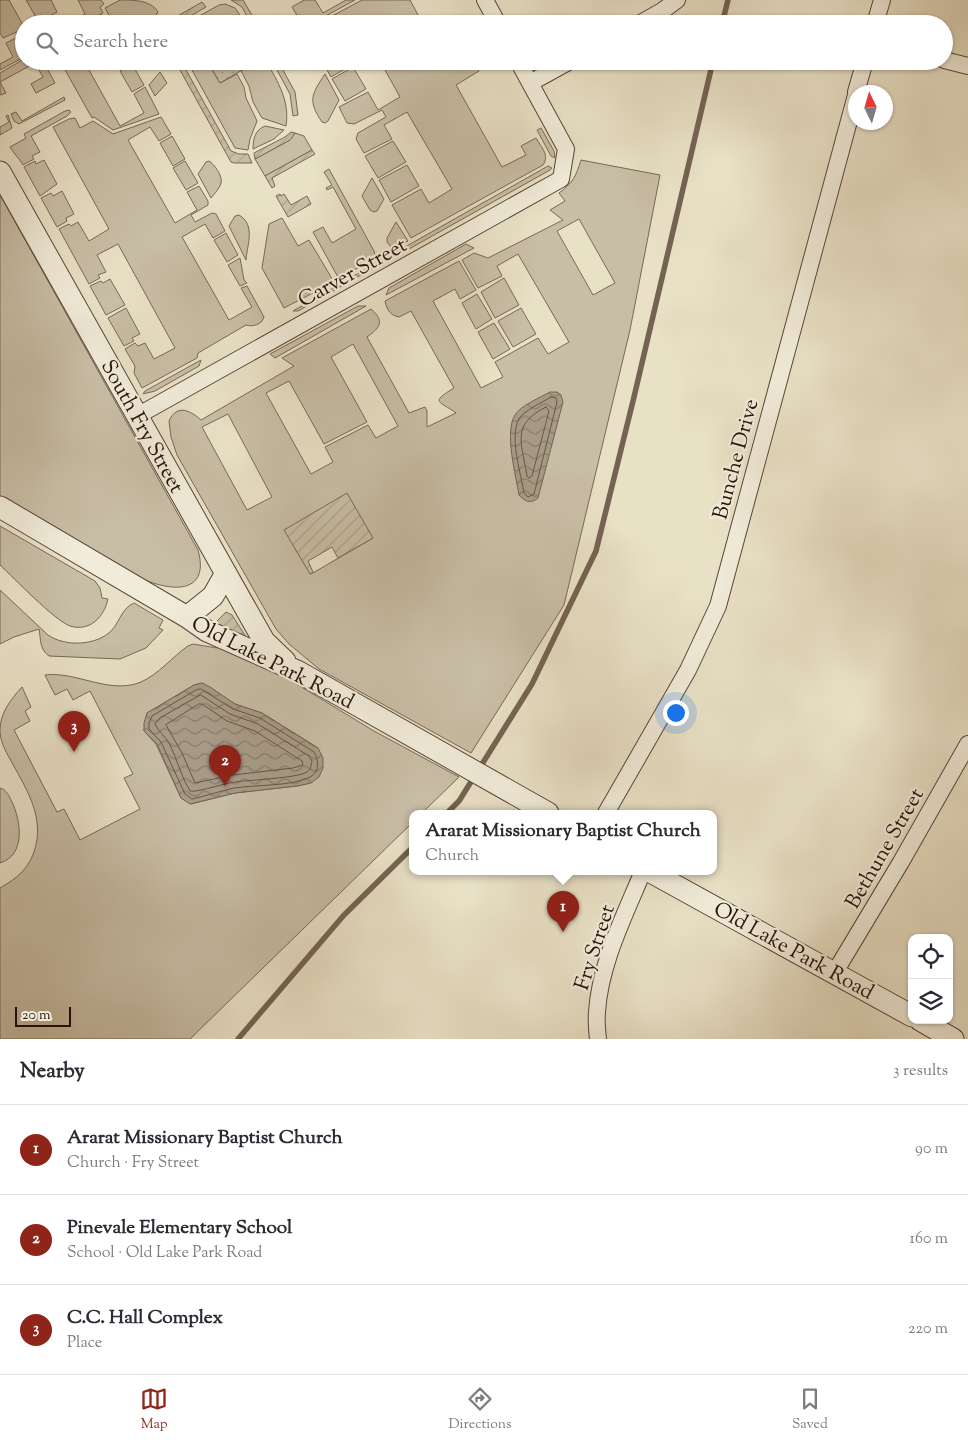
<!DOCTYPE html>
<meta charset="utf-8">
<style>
:root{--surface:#fff;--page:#f2f2f3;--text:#2b2b33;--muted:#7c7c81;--line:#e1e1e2;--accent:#8f2418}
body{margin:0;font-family:"Sorts Mill Goudy",serif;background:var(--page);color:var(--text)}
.controls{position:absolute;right:15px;bottom:15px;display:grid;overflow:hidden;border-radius:10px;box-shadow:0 1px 4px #0004}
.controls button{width:45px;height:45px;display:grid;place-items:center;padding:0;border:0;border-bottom:1px solid var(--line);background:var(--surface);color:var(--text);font:25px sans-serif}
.compass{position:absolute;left:848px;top:85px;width:45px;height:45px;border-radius:50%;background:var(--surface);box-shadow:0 1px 4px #0004;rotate:355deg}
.scale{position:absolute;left:15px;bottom:12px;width:56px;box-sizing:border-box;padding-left:5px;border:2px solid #271108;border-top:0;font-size:14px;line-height:18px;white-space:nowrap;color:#271108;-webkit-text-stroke:4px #f1ecda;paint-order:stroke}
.you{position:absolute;left:675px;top:712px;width:18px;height:18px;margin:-12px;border:4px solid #fff;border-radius:50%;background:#1a73e8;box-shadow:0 0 0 8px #1a73e833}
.badge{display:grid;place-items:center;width:32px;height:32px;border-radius:50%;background:var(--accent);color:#fff;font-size:16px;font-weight:700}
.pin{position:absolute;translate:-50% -41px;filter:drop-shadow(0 1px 2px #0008)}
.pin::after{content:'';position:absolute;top:26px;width:18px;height:15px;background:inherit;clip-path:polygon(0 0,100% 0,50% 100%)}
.popup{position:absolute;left:409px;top:810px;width:308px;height:65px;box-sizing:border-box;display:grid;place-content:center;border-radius:10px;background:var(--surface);filter:drop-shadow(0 1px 4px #0005);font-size:16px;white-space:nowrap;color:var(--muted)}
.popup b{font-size:19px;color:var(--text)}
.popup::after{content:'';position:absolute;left:50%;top:100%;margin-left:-10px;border:10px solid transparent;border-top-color:var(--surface)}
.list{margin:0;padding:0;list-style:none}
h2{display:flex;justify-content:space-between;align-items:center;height:65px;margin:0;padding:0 20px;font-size:21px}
h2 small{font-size:16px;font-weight:400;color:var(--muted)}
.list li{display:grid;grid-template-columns:32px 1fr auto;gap:15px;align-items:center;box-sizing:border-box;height:90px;padding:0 20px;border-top:1px solid var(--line)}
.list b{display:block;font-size:19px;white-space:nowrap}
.list p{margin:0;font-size:16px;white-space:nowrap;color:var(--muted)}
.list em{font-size:16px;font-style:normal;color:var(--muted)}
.icon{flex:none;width:28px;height:28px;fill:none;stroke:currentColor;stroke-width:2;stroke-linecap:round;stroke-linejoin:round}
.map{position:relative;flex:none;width:968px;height:1039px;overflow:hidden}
.search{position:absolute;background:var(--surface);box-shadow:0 1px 4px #0004;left:15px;right:15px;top:15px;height:55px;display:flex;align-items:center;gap:12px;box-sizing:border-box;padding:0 18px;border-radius:28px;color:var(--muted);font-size:19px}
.sheet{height:335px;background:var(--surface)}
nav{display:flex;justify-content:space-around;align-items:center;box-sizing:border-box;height:70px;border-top:1px solid var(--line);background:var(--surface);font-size:14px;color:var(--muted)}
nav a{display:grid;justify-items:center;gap:2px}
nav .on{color:var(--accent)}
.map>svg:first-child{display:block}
.grass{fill:#c8bea6;stroke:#786857;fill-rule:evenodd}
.park{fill:url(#park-dots);stroke:#786857}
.garden{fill:url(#garden-furrows);stroke:#786857}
.water{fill:url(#water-waves);stroke:#746353}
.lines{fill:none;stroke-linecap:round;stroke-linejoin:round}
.shore{stroke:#675646;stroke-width:1}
.stream{stroke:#746353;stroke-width:5.5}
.minor-casing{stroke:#584538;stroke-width:18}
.tertiary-casing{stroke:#584538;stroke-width:23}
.minor{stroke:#f1ecda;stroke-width:16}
.tertiary{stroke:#f1ecda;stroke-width:21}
.labels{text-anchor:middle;stroke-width:4.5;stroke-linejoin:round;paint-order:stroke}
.street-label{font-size:21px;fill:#271108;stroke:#f1ecda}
</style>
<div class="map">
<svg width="968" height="1039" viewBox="0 0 968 1039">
<defs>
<pattern id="park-dots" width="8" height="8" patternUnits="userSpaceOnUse" patternTransform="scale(1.25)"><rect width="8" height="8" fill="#c8bea6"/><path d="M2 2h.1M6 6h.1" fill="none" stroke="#aca28d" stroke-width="1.8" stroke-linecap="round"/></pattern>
<pattern id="garden-furrows" width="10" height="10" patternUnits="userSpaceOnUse" patternTransform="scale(1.25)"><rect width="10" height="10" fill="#c8bea6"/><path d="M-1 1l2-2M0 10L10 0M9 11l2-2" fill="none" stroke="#aca28d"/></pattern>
<pattern id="water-waves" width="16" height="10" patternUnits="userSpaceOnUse" patternTransform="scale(1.25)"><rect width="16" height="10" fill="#a79a85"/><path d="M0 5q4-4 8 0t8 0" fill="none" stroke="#887c6b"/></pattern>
</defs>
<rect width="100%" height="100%" fill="#e9e1c6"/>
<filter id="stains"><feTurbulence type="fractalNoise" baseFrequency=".004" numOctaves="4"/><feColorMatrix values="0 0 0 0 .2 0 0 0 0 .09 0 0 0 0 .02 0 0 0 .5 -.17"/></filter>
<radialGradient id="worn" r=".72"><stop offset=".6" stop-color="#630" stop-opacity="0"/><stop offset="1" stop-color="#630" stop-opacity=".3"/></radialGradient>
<!-- grass -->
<path class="grass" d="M0 0H9L23 25 21 30 3 38 0 33Z
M26 0H51L57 12 43 20 37 19Z
M78 0H101L104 4 100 7 103 13 83 24H67L85 14Z
M120 0C133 0 151 0 158 12L151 24H114L105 8Z
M231 0H243L257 24H251L242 7Z
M304 0H315L323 13 346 0H355L311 24H302L292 7Z
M362 0H410L423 24H358L353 15 337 24H317Z
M225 4 235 8 246 24H185L219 5Z
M24 34V57L0 70V64L13 57 6 43Z
M24 59V61H43L55 83 36 93 31 84 43 77 35 63 0 82 6 93 0 95V73Z
M60 61H84L120 126 144 113 134 94 145 87 159 114 113 130 94 117 92 118Z
M187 61H207L220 83 237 74 244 87 246 98 257 121 250 139 248 150 235 148Z
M246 61H266C278 82 290 101 286 126L262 118 253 102 249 86 241 71 249 66Z
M272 61H278L295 92 298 115 293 116 290 94Z
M322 61H350L352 65 331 77Z
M380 61H444L449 70 464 61H474L479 71 456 85 502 167 526 155 521 146 536 138C541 147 550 155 543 165L411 238 392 205 421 189 429 203 452 189 407 112 384 125 392 139 364 153 356 139 358 133 386 117 382 110 354 124 347 123 339 107 368 92 378 110 400 97Z
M132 64 144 85 132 92 120 71Z
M353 67 366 89 345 101 332 79Z
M160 72 167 83 155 96 149 85Z
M325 74 339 100 328 121 325 123 322 122C307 100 312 94 325 74Z
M64 97 65 100 19 124 14 121 11 114 16 112 22 121Z
M69 110 71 112 67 116 31 136 40 152 32 156 34 159 23 165C19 158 14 154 10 147L26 138 24 134 65 111Z
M8 115 12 128 0 135V127L9 122 6 116Z
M161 117 171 134 159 141 150 127 128 140 175 223 197 210 187 192 199 186 208 201V205L191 215 195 222 212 213 216 214 225 231 213 238 205 224 182 237 229 320 252 307 241 288 247 286 264 317C262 325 252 327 246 325L198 353 197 358 142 388 134 373 135 366 125 349 135 343 138 346 145 343 154 359 175 348 118 244 97 255 106 272 98 275 100 278 89 284 59 229 69 224 71 226 78 222 89 241 109 229 53 127 69 119 75 118 80 128 93 121 113 134Z
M265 126 284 130 274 139 253 149C253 139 255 130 265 126Z
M541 128 554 151 555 158 551 156 537 130Z
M295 133 304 136 312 150 265 176 255 159 290 140Z
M172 136 185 159 173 166 160 143Z
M393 141 406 162 378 178 365 156Z
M44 160 57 184 40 196 24 167 35 161 36 164Z
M581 160 660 175 630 330 564 605 471 753 319 669 289 644 276 629 177 455 171 437 169 421C177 403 191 411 201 420L294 366 282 358 371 309C386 322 379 328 367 337L409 413 425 407 427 411V427L456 413C440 401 429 403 454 388L411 311 399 317C390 315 387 310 385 301L459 261 476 290 460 299 455 289 433 301 481 388 503 377 495 362 538 338 548 354 569 342 518 254 497 266 502 276 478 288 462 260 474 253 488 258 563 220 550 210 565 201 559 193C573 183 576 176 581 160ZM579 219 615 283 593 295 557 231ZM353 344 398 426 376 438 368 425 325 447 333 462 311 474 266 393 289 381 324 444 367 422 331 357ZM228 414 272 497 247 510 202 427ZM285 530 373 538 311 574Z
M185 161 198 183 186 190 173 168Z
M209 161C214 164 223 176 221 183 220 188 214 194 211 198L198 174 206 162Z
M407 165 419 186 391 202 379 180Z
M548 166 552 168 550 170 409 249 405 250V247Z
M329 169 374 251 376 257 339 279 313 232 323 227 332 243 356 229 333 187 327 190 326 188 332 185 324 172Z
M372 178 384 199 377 211 374 212 370 210 362 196Z
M62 191 74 214 66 218 67 221 57 227 41 198 51 193 53 196Z
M0 195 198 550C210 593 174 592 145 580L0 496Z
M239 215C256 225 247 245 246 260L229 226 235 216Z
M282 218 298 246 309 240 334 282 284 308 262 268 269 224Z
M396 222 408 241 398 246 391 247 387 242V238Z
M226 233 238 255 227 262 214 240Z
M466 244 474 248 386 295 389 288Z
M240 258 244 280 247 283 240 286 228 265Z
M368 268H373L298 311H293Z
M504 278 519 305 495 318 481 292Z
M110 279 125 305 106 315 90 286 101 281 103 283Z
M477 294 492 319 476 329 462 303Z
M358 306H366L275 358 270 354Z
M126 308 140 334 132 338 134 341 124 346 108 318Z
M521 308 536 334 513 347 498 321Z
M494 323 510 349 493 359 478 332Z
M201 360 199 366 155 391 143 394 145 391Z
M0 526 95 581 100 588 102 598 108 599C104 617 90 632 70 626 54 620 14 578 0 565Z
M0 590 48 635C65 647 97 646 112 630 120 621 122 608 134 603L163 620 159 628 163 630 146 648 120 659 49 656C39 649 41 639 39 629L14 637 0 644Z
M218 642 252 657 374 731 459 777 422 813H413V822L190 1039H0V888C18 878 31 867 36 845 43 813 25 787 10 759 5 750 0 741 0 730 0 713 11 699 22 687L31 707 25 711 30 721 14 730 57 812 64 809 80 840 140 809 124 778 133 774 90 691 73 700 67 689 55 695 45 675C77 671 109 695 141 682 159 674 172 657 188 646L193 644 217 648ZM202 683 209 687 235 704 262 713 318 748 311 783 297 786 235 793 191 804 181 798 156 744 144 731 147 713 194 685Z
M0 788C7 790 9 796 12 802 21 821 26 855 0 863Z"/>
<!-- park -->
<path class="park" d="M207 61H246L249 66 220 83Z"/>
<!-- garden -->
<path class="garden" d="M202 2 206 7 177 24H169L174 18Z
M175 61H181L231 151 239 154H248L252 163H234L231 162Z
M291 132 295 133 290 140 255 159 254 153 285 137Z
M312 150 315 154 272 178 275 186 272 188 265 176Z
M280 194 281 196 284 194 291 205 307 196 311 204 288 217 276 196Z
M347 493 373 538 338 558 332 547 308 561 313 572 310 574 284 530Z
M226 612 232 615 246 637 212 626Z"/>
<!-- water -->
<path class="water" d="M550 392H557L561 395 563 402 538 498C531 504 525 502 519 495 516 476 504 432 515 415 520 406 541 397 550 392Z
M202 683 210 687 235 704 262 713 318 748 323 758V768L319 777 311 783 297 786 235 793 190 804 181 798 157 744 144 731V723L147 713 194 685Z"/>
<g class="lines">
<!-- shore -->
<path class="shore" d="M551 397 556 398 557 402 534 494 528 497 524 493C521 474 509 437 519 419 523 411 543 402 551 397Z
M546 407 549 411 532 476 529 478 527 476C522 443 510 425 546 407Z
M201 689 233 709 260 718 314 752C319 761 320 773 308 778 291 786 254 785 234 788 220 791 206 796 192 799L185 794 161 742 149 729V723L152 716 196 690Z
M201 695 230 714 258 724 309 756 312 761C311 765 311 769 307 772 298 778 249 780 235 782 225 783 196 793 190 791 181 776 177 759 169 743 165 736 158 731 155 724L160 718Z
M199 704H202L227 721 255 731 302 761 303 765 293 768 233 775 195 783 182 753 166 725Z"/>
<!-- stream -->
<path class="stream" d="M722 24 728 0
M479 769 532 684 596 551 634 397 713 61
M447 813 459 801 474 777
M238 1039 344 915 413 847"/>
<defs>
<path id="minor" d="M485 0 498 24
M639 24 662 11 677 0
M875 24 882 0
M944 60 968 66
M530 83 570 61
M856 92 865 61
M137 416 561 179 566 149 518 61
M606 813 688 670 718 606 856 95
M835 972 901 862 968 744
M598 1039C597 1030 596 1021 597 1012 600 963 625 915 643 871"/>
<path id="tertiary" d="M0 172 264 641 285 661
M0 507 187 617 207 631 297 671 548 813
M187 617 213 596 226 573
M649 871 912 1016
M920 1020 953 1039"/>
</defs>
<!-- minor casing -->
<use href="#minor" class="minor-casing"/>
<!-- tertiary casing -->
<use href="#tertiary" class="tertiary-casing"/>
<!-- minor -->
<use href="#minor" class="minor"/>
<!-- tertiary -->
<use href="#tertiary" class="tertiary"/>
</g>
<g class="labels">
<!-- street labels -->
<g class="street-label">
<text transform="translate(352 272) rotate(-29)" y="7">Carver Street</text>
<text transform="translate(143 426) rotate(61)" y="7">South Fry Street</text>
<text transform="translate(735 459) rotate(-75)" y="7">Bunche Drive</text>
<text transform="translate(273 662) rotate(27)" y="7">Old Lake Park Road</text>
<text transform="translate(884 848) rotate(-60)" y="7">Bethune Street</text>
<text transform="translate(594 947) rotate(-72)" y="7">Fry Street</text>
<text transform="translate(794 950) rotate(29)" y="7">Old Lake Park Road</text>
</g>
</g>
<rect width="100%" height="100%" filter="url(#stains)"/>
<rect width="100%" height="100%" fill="url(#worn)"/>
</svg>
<div class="controls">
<button><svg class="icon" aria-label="locate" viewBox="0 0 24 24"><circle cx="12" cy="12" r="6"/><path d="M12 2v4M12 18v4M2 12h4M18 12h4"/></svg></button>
<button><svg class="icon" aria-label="layers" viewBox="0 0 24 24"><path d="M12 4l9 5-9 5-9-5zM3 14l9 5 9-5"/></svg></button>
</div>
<svg class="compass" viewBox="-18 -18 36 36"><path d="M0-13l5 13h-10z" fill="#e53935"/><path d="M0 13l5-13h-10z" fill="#7c7c81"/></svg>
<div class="scale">20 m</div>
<div class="you"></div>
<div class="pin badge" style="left:563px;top:932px">1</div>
<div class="popup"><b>Ararat Missionary Baptist Church</b>Church</div>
<div class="pin badge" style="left:225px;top:786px">2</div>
<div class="pin badge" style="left:74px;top:752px">3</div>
<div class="search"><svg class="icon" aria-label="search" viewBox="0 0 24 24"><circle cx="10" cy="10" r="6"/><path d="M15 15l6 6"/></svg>Search here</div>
</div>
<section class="sheet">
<h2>Nearby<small>3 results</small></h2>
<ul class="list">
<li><span class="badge">1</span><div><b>Ararat Missionary Baptist Church</b><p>Church · Fry Street</p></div><em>90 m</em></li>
<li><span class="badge">2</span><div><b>Pinevale Elementary School</b><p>School · Old Lake Park Road</p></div><em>160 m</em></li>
<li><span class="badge">3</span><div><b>C.C. Hall Complex</b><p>Place</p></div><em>220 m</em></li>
</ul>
</section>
<nav>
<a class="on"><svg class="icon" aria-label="map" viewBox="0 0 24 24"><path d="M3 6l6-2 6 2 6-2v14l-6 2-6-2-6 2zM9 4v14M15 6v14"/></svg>Map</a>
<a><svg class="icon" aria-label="directions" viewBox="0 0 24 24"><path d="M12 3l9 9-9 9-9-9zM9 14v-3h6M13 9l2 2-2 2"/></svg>Directions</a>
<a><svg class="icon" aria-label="saved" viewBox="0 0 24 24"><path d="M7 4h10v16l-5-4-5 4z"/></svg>Saved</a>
</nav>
